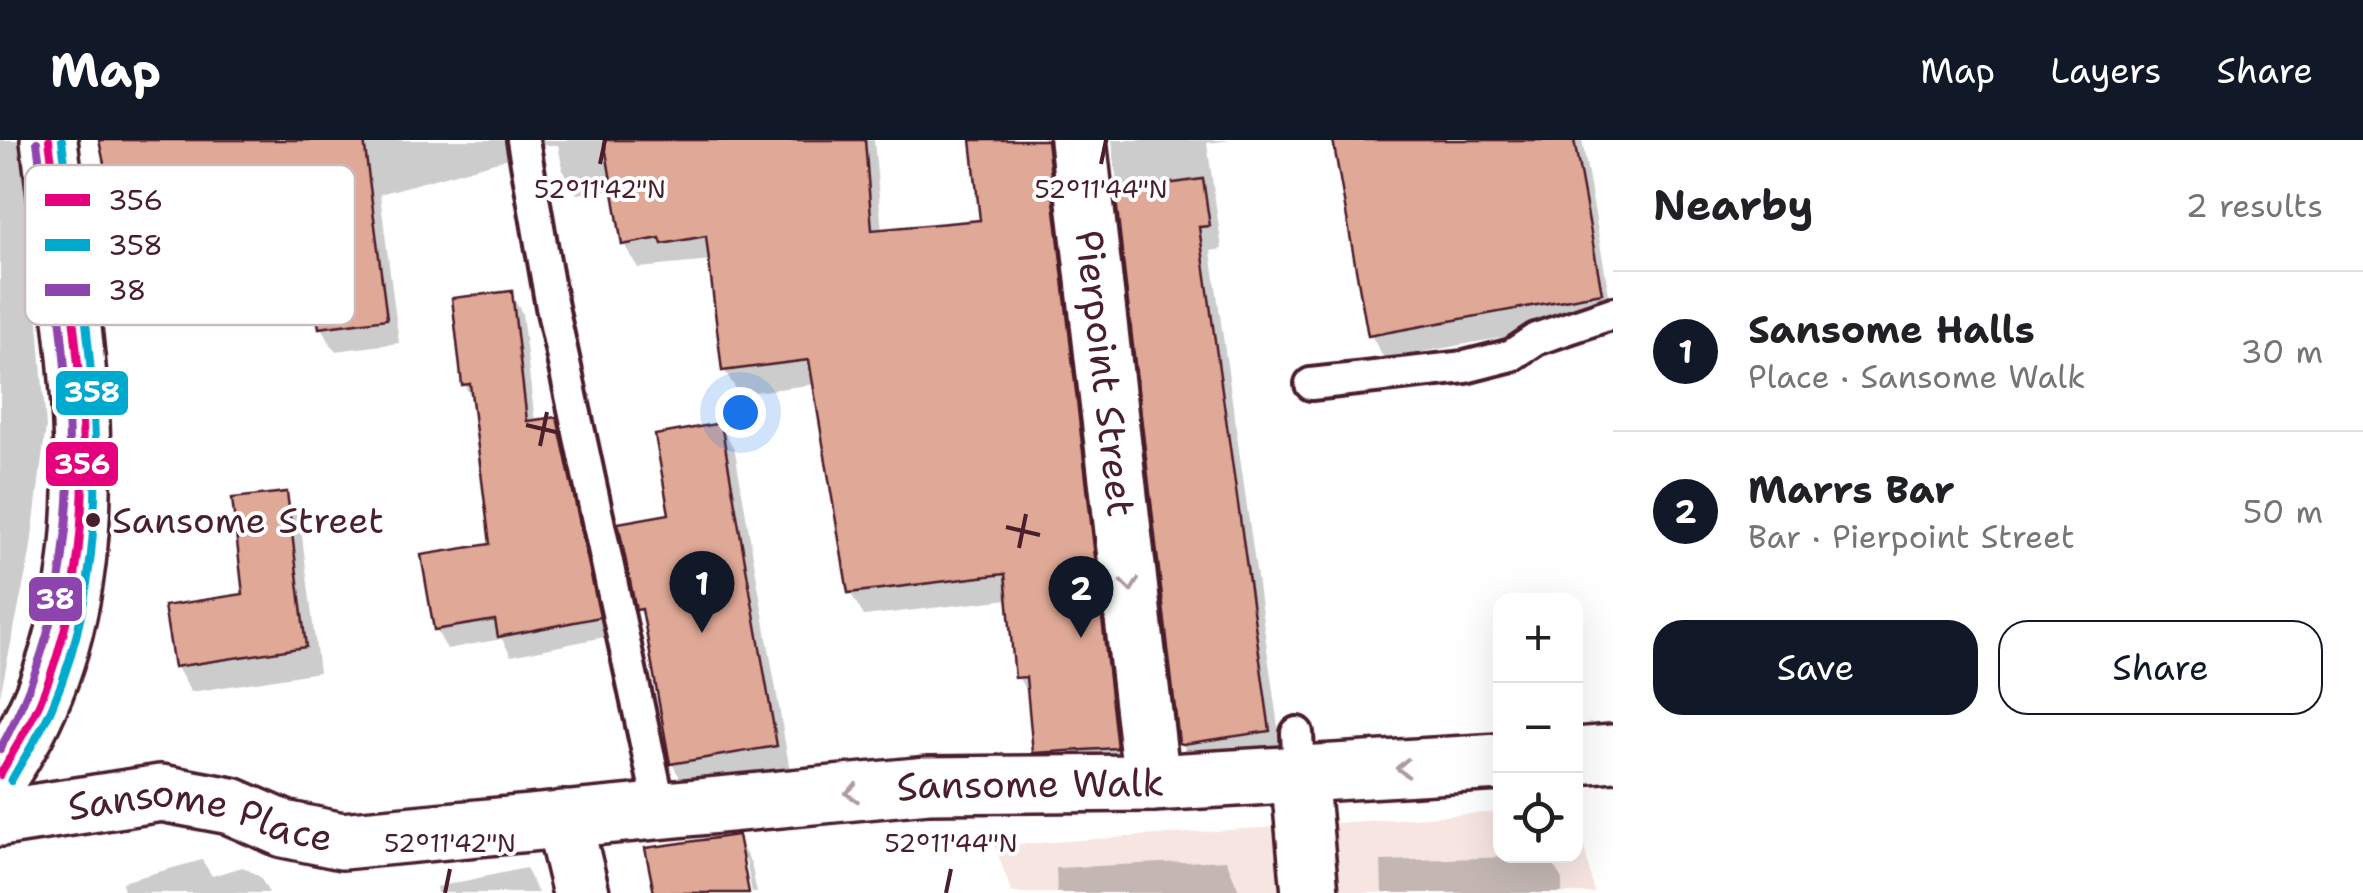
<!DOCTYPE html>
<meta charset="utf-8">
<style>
:root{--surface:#fff;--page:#f2f2f2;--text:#202124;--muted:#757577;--line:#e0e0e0;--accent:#111827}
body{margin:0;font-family:"Shantell Sans",sans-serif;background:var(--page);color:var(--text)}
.controls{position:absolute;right:30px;bottom:30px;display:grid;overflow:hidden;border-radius:20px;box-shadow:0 10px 40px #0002}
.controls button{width:90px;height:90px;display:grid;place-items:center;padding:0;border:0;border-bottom:2px solid var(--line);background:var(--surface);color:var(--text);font:50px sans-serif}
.you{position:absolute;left:740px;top:272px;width:35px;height:35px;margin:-25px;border:8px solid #fff;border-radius:50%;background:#1a73e8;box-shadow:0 0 0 15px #1a73e833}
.badge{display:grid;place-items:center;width:65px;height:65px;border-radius:50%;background:var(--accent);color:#fff;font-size:32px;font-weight:700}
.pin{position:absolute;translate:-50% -82px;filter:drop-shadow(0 2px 5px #0008)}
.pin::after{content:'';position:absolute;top:52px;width:35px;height:30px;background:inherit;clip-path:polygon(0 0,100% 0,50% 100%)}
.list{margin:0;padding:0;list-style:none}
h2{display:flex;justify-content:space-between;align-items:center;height:130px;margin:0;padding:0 40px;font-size:42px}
h2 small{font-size:32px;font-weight:400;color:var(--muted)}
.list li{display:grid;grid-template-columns:65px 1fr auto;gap:30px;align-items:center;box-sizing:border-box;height:160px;padding:0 40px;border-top:2px solid var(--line)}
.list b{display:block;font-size:38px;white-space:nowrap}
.list p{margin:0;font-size:32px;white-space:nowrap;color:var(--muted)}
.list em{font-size:32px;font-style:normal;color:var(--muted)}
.actions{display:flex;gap:20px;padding:30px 40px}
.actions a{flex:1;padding:22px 0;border:2px solid var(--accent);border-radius:30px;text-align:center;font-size:35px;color:var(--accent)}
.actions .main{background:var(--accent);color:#fff}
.icon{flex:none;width:55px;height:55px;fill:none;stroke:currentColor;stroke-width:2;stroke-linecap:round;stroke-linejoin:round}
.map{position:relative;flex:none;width:1613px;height:753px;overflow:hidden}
header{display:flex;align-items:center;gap:60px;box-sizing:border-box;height:140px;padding:0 50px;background:var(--accent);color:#fff}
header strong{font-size:48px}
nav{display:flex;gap:55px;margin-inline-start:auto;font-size:35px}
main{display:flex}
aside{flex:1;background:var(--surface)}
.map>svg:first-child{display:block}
.built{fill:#f6e5e0}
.shadow{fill:#0003}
.building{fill:#e0a997;stroke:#4a1f2b;stroke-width:2.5}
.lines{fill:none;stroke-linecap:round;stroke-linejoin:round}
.service-casing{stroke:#4a1f2b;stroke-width:38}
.minor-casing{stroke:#4a1f2b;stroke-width:62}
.secondary-casing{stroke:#4a1f2b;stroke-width:62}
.primary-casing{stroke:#4a1f2b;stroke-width:62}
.service{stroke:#fff;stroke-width:30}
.minor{stroke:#fff;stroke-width:55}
.secondary{stroke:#fff;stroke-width:55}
.primary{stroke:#fff;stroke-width:55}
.bus-1-casing{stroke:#fff;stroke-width:15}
.bus-2-casing{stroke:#fff;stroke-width:15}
.bus-3-casing{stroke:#fff;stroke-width:15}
.bus-1{stroke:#e5007d;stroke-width:8}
.bus-2{stroke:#00a9ce;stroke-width:8}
.bus-3{stroke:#8e44ad;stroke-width:8}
.oneway{stroke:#ae9aa0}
.ticks{fill:none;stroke:#4a1f2b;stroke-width:4}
.bus-dot{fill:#4a1f2b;stroke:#fff;stroke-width:4}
.labels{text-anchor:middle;stroke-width:8;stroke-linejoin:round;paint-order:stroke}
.bus-label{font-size:36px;fill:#4a1f2b;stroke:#fff;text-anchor:start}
.street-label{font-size:38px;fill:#4a1f2b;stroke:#fff}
.key{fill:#fff;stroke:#c9bcbf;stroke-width:2.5}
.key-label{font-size:28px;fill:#4a1f2b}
.ticks-label{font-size:25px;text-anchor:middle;fill:#4a1f2b;stroke:#fff;stroke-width:8;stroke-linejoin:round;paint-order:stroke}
.line-badge{stroke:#fff;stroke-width:4}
.badge-label{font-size:28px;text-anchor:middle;font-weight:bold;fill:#fff}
</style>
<header>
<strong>Map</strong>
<nav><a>Map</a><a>Layers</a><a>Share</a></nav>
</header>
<main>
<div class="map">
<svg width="1613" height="753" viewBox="0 0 1613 753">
<rect width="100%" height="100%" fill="#fff"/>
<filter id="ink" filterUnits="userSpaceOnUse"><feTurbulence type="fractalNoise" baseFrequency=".01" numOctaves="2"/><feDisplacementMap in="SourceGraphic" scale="20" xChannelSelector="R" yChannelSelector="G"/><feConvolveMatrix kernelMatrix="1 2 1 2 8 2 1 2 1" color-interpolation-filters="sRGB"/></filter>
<g filter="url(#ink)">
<!-- built -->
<path class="built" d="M1576 667 1594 753H1012L995 706 1500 672V716H1576Z"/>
<!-- shadow -->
<path class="shadow" d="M0 0H24L46 287 30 413 0 556Z
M101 0H874L882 92 982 82 974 0H1071L1129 632 1049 636 1035 612 1031 559 1018 537 1010 459 864 476 850 452 816 244 739 254 725 231 712 121 638 128 624 104 615 49 577 54 563 31 558 5H533L520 15 380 54 399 203 335 211 321 187 311 128 212 134 214 156 146 170 132 146Z
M1112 0H1232L1207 3 1222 109 1211 111 1282 615 1195 626 1181 602Z
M1335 0H1582L1613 177 1384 219 1371 195Z
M511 154 522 173 535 282 555 280 566 299 609 496 511 516 502 499 447 509 436 490 493 406 474 263 464 244Z
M720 286 735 311 790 631 687 649 672 624 647 484 639 469Z
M285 354 300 380 319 532 191 552 176 526 246 456Z
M736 697 751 723 757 753H752L746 721H740L747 753H656Z
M1548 716 1562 739V753H1382L1381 721Z
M202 720 212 736 243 727 260 737 269 753H124L122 742Z
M1226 720 1240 753H1057L1056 728Z
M526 728 538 753H437L436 747Z"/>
<!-- building -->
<path class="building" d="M99 0H364L387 179 319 188 304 104 200 110 202 133 130 147Z
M604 0H865L872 90 980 80 971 0H1047L1117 608 1033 613 1026 537 1015 538 1005 434 848 453 809 220 722 231 706 96 662 104 660 98 622 105Z
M1333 0H1574L1602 153 1368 196Z
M1203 39 1210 86 1199 87 1270 591 1183 604 1179 603 1115 51Z
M512 151 527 281 557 277 600 477 498 497 495 480 434 490 421 415 490 404 470 244 462 245 452 158Z
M721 283 777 606 670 624 642 469 636 470 618 383 669 374 655 295Z
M287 352 306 507 174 527 164 466 243 454 232 358Z
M738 695 749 753H654L645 708Z"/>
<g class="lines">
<defs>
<path id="service" d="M523 0 552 167 661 673
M1311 244 1465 227 1512 215 1536 199 1613 173
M1297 593 1299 632"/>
<g id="minor">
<path id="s1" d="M1078 0 1152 643"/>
<path d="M1299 632 1310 753"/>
<path d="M563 679 581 753"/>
</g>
<path id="secondary" d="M0 635C129 447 74 211 49 0"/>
<g id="primary">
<path d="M1576 616 1613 613"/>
<path id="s2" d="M0 678 161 653 231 666 284 689 342 701 928 645 1152 643 1500 622"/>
</g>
</defs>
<!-- service casing -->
<use href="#service" class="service-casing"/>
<!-- minor casing -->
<use href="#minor" class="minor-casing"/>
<!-- secondary casing -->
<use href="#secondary" class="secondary-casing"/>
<!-- primary casing -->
<use href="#primary" class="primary-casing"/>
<!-- service -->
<use href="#service" class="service"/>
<!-- minor -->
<use href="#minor" class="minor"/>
<!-- secondary -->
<use href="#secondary" class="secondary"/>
<!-- primary -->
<use href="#primary" class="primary"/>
<defs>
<path id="bus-1" d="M0 635C13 611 29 587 40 562 116 386 73 182 49 0"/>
<path id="bus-2" d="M11 641C24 617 41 593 52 567 129 390 85 184 62 0"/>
<path id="bus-3" d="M0 609C108 415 64 211 37 2"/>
</defs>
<!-- bus-1 casing -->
<use href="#bus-1" class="bus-1-casing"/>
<!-- bus-2 casing -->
<use href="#bus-2" class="bus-2-casing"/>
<!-- bus-3 casing -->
<use href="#bus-3" class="bus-3-casing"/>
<!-- bus-1 -->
<use href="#bus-1" class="bus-1"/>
<!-- bus-2 -->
<use href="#bus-2" class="bus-2"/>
<!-- bus-3 -->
<use href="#bus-3" class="bus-3"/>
</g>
<!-- one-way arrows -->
<defs><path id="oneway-chevron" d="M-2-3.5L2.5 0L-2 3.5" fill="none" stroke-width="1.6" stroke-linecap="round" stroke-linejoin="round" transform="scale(2.5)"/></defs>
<g class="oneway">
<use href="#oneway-chevron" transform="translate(1130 445) rotate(83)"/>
<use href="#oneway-chevron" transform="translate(1403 628) rotate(178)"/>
<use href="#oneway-chevron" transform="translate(852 653) rotate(174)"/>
</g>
</g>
<!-- ticks -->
<path class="ticks" d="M600 24 605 0M1101 24 1106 0M526 285 560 293M540 306 547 272M1006 387 1040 395M1019 408 1026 374M445 753 450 729M946 753 951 729"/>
<!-- markers -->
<circle class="bus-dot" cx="93" cy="380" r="9"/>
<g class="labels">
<!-- bus labels -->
<g class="bus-label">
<text x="112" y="393">Sansome Street</text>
</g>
<!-- street labels -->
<g class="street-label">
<text dy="13" stroke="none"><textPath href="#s1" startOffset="235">Pierpoint Street</textPath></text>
<text dy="13" stroke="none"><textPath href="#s2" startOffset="1042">Sansome Walk</textPath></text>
<text dy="13" stroke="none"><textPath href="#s2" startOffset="205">Sansome Place</textPath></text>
</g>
</g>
<!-- legend -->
<rect x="25" y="25" width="330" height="160" rx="15" class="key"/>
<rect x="45" y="54" width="45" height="12" fill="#e5007d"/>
<rect x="45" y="99" width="45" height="12" fill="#00a9ce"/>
<rect x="45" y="144" width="45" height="12" fill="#8e44ad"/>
<g class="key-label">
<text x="108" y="70">356</text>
<text x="108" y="115">358</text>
<text x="108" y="160">38</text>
</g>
<g class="ticks-label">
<text x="600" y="58">52°11'42"N</text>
<text x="1101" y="58">52°11'44"N</text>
<text x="450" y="712">52°11'42"N</text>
<text x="951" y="712">52°11'44"N</text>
</g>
<g class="line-badge">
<rect x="54" y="229" width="76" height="48" rx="10" fill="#00a9ce"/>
<rect x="44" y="300" width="76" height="48" rx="10" fill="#e5007d"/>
<rect x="27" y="435" width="57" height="48" rx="10" fill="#8e44ad"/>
</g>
<g class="badge-label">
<text x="92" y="262">358</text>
<text x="82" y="334">356</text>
<text x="55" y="469">38</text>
</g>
</svg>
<div class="controls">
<button>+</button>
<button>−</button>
<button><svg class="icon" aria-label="locate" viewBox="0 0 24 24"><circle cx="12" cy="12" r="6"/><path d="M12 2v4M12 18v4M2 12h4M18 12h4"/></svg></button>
</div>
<div class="you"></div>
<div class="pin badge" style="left:702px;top:493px">1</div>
<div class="pin badge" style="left:1081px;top:498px">2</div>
</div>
<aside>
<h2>Nearby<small>2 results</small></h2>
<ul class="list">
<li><span class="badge">1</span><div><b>Sansome Halls</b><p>Place · Sansome Walk</p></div><em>30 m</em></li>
<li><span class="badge">2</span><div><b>Marrs Bar</b><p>Bar · Pierpoint Street</p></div><em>50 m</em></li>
</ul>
<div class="actions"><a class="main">Save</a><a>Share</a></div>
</aside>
</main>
